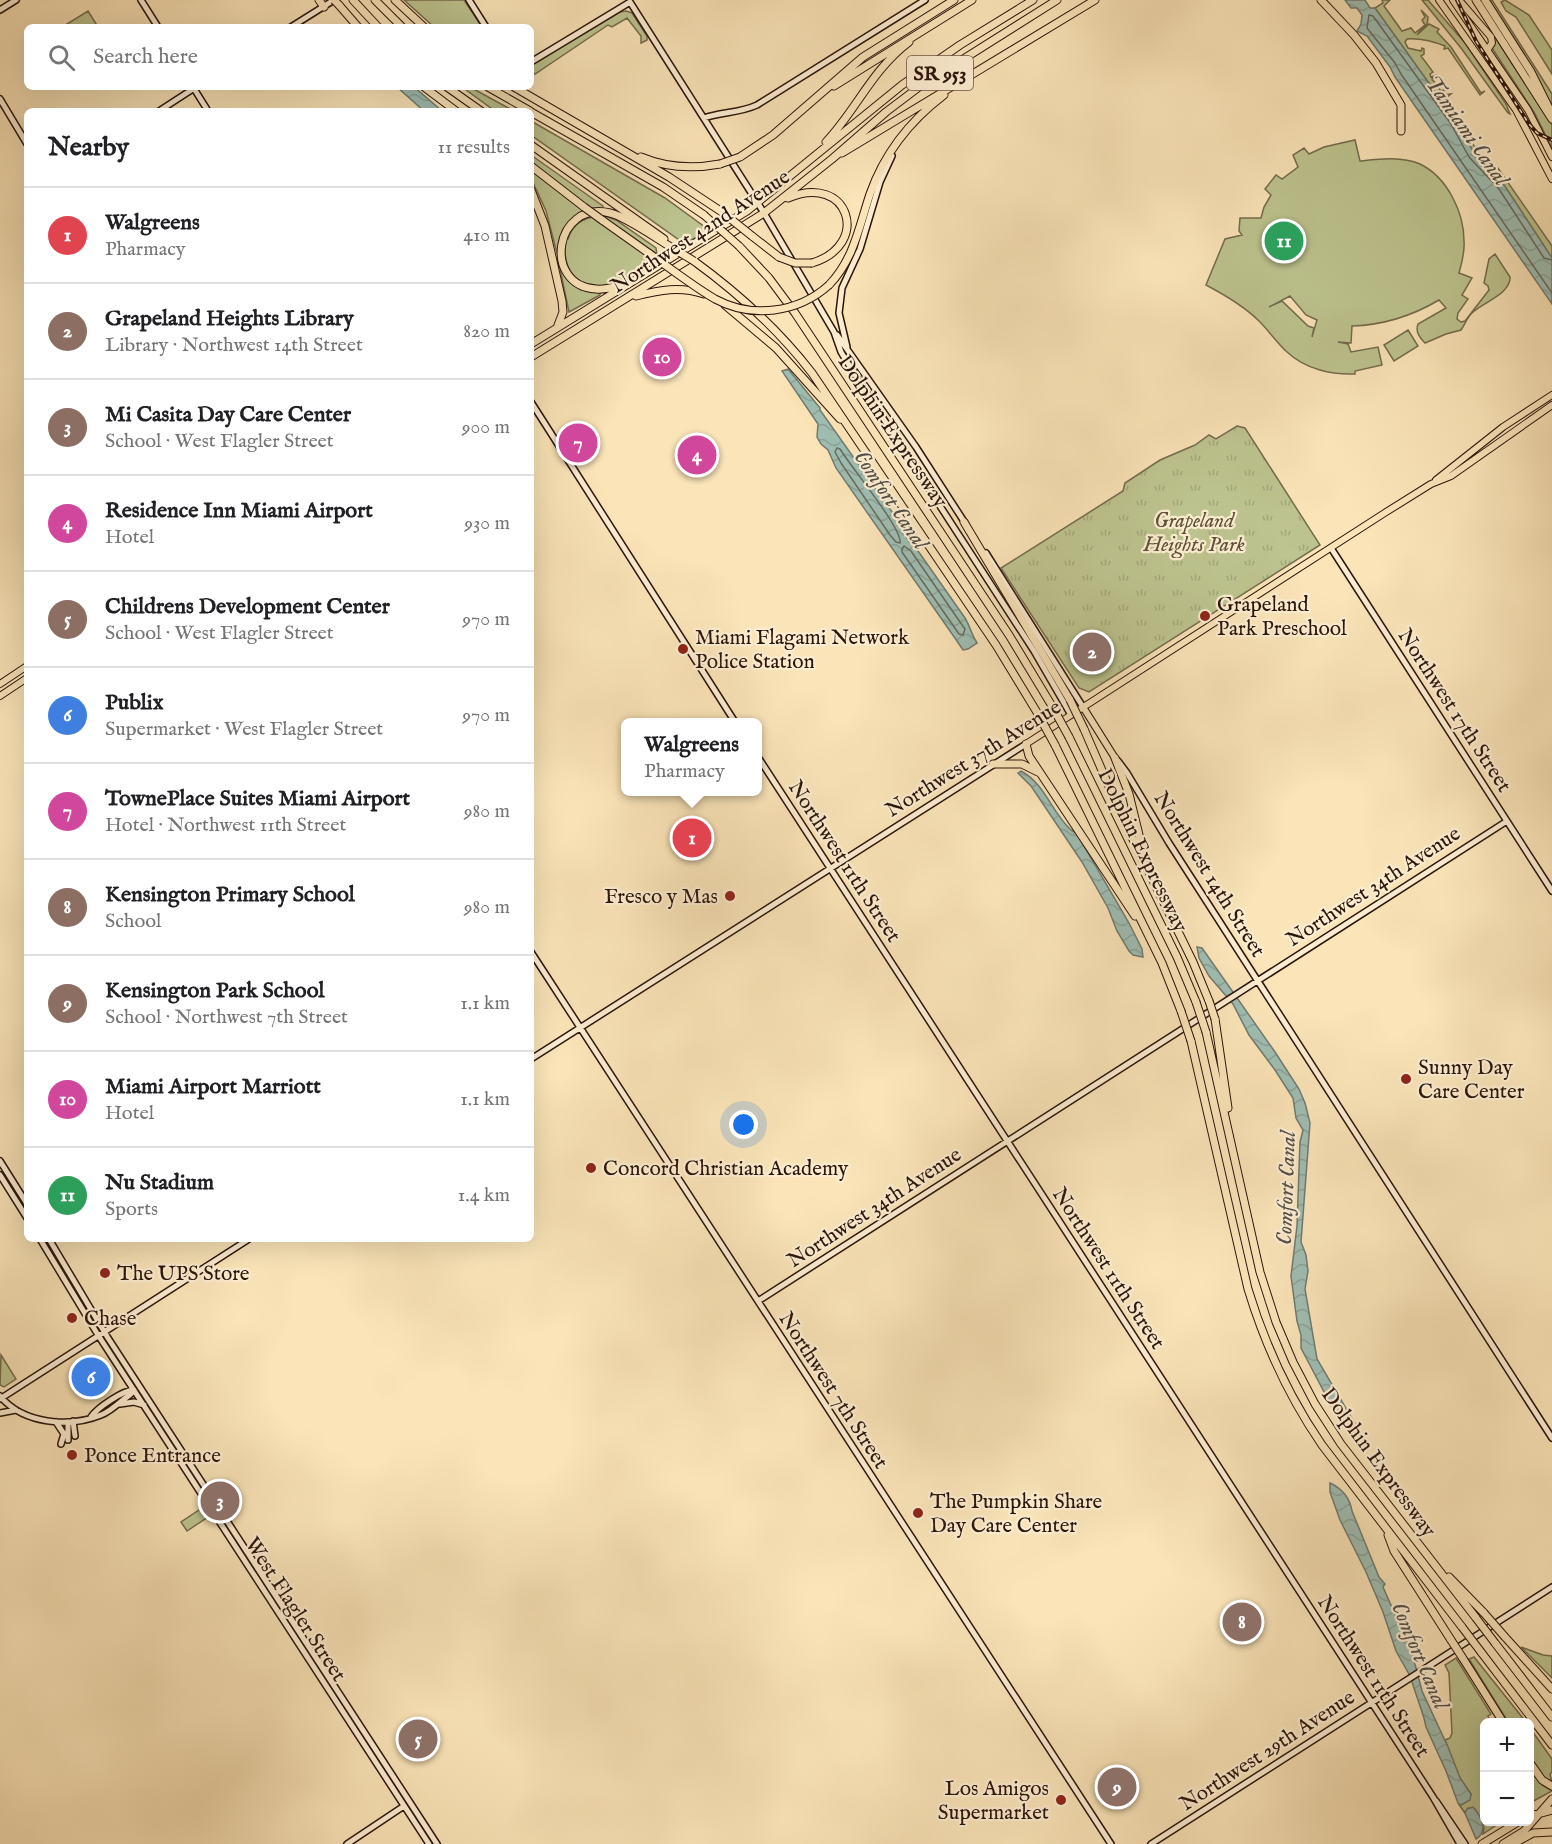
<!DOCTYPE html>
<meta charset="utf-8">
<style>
:root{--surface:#fff;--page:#f6f6f6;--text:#202124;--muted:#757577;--line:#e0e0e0;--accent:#8f2418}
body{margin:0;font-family:"IM FELL English",serif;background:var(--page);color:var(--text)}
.controls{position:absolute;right:18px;bottom:18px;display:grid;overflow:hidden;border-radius:9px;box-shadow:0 6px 24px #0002}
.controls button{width:54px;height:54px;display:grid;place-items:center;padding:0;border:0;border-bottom:2px solid var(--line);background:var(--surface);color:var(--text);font:30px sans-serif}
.you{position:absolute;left:744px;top:1125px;width:21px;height:21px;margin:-15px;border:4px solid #fff;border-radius:50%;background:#1a73e8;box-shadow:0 0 0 9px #1a73e833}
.badge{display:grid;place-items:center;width:39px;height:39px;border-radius:50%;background:var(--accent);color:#fff;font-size:20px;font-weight:700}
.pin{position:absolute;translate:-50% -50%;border:3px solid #fff;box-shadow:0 2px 6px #0006}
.popup{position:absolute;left:621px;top:718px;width:141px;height:78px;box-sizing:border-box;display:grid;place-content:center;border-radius:9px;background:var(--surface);filter:drop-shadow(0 2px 4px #0005);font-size:20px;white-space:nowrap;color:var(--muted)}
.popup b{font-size:22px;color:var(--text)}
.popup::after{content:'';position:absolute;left:50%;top:100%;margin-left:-12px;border:12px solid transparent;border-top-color:var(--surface)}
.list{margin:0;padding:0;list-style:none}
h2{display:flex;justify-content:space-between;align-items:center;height:78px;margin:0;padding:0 24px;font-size:26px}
h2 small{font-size:20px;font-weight:400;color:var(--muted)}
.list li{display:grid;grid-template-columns:39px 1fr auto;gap:18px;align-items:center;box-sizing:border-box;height:96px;padding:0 24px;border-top:2px solid var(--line)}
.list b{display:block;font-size:22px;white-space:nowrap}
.list p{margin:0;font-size:20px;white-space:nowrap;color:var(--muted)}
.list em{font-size:20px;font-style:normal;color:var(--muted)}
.icon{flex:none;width:33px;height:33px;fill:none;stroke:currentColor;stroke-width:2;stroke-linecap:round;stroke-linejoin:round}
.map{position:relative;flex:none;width:1552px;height:1844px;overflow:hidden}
.search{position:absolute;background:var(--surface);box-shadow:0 6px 24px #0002;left:24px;top:24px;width:510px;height:66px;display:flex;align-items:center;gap:15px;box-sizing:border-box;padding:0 21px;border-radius:9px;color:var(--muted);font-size:22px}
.panel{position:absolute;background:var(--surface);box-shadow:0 6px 24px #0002;left:24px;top:108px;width:510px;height:1134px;border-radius:9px}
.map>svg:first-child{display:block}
.grass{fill:#bdc48f;stroke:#746c4d;stroke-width:1.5;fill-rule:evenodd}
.park{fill:url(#park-tufts);stroke:#746c4d;stroke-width:1.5}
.water{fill:url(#water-waves);stroke:#717a70;stroke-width:1.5}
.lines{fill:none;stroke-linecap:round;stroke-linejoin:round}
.shore{stroke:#656a5f;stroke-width:1.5}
.secondary-casing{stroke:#2b150b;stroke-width:8}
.primary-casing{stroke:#2b150b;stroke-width:8}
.highway-casing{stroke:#2b150b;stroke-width:9}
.secondary{stroke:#fcedd1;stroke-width:5}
.primary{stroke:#fae4b8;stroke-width:6}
.highway{stroke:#fae4b8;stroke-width:7}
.rail-casing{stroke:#2b150b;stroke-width:4}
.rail{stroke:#fcedd1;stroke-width:1.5;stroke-dasharray:4.5;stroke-linecap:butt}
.highway-bridge-casing{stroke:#2b150b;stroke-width:9;stroke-linecap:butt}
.highway-bridge{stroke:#fae4b8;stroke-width:7}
.poi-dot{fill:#8f2418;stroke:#fcedd1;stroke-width:2}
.labels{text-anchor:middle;stroke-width:4.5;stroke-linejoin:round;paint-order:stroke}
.shield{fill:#fcedd1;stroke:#6a5646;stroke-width:1.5}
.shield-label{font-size:20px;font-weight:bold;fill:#2b150b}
.street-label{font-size:21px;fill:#2b150b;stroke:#fcedd1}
.park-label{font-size:21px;font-style:italic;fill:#5e5239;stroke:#fcedd1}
.poi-label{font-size:21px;fill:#2b150b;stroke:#fcedd1;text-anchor:start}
.water-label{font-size:22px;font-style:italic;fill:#545046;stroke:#fcedd1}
</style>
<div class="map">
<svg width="1552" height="1844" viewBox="0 0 1552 1844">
<defs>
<pattern id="park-tufts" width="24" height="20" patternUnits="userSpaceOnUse" patternTransform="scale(1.5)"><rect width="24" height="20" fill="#bdc48f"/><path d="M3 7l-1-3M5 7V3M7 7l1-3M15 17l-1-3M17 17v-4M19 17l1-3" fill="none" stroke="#a3a87a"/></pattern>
<pattern id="water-waves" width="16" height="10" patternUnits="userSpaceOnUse" patternTransform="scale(1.5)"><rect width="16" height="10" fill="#9fbeb3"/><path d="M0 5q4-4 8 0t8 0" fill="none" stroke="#89a299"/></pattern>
</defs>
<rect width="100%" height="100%" fill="#fae4b8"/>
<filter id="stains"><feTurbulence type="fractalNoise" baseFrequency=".00333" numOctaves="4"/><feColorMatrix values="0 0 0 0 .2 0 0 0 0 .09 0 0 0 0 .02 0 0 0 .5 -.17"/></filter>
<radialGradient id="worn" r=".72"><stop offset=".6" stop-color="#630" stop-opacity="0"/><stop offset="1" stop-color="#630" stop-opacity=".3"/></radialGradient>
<!-- grass -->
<path class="grass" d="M404 0H464L482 27H434Z
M1382 0H1390L1384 6 1402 31 1411 28 1415 33 1425 25 1422 20 1425 17 1421 10 1428 17C1428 29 1422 26 1417 35L1429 24 1439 29 1437 32 1451 47 1481 93 1485 91 1480 95 1448 48 1444 49 1445 46C1432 41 1419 38 1407 39L1405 42 1408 48 1421 51 1422 48 1424 49V54L1421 56 1433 72 1430 74 1431 77 1437 75 1432 79 1441 91 1446 89 1442 93 1444 95 1451 94 1446 98 1448 101 1445 100 1465 131 1464 133 1492 169 1498 168 1552 246V258L1504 185 1474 153 1456 121 1375 8 1383 3Z
M1422 0H1428L1465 43 1506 104 1510 114 1508 113 1461 48Z
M1489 0H1492L1552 94V106L1524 55Z
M1505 0 1529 15 1552 50V74L1516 17 1506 11 1501 2Z
M88 11 98 27H69L67 24Z
M626 11 632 13 647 36V40L641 43V36L627 18 612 27 608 25 535 74 531 71V65L620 12Z
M1493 34 1552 125V148L1534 112 1492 48Z
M462 87H470L514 111H495Z
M531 121 665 198 709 230 685 244 531 135Z
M1355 140 1360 161C1379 159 1401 156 1420 164 1447 177 1464 212 1464 241 1465 252 1462 262 1459 273L1472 278 1462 295 1468 299 1458 313 1457 319 1461 322 1465 321 1489 290 1488 286 1484 283 1489 259 1495 254 1510 277C1511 294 1483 302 1472 313 1467 318 1465 324 1461 330L1446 334 1425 343C1420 338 1415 332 1418 324L1446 308 1439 300C1412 316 1384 325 1352 326L1351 343 1338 342 1348 344 1351 352 1378 347 1382 365 1355 371V374C1332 375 1305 369 1287 352 1277 343 1269 331 1259 321 1244 306 1225 295 1206 285L1225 239 1242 235 1239 231 1240 218H1261L1264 207 1271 195 1265 189 1276 175 1282 179 1298 167 1293 155 1304 148 1309 154 1324 147ZM1290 296 1306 315 1317 320 1312 337 1314 328 1308 326 1282 301 1269 307Z
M531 155 603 206 602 209H592L531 162Z
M531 170 585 212C566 220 557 237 558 257L546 211 531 178Z
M605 216 616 220 656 248 657 255 654 261C640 269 623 281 607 285 577 292 561 268 566 239H568C573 222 588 215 605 216Z
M559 264 581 290 582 287 600 292V295L569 312Z
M1408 330 1418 346 1394 361 1384 345Z
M1 1355 16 1379 4 1387 0 1385Z
M202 1508 208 1517 187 1531 181 1522Z
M1521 1647 1543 1655 1552 1656V1678Z
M1474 1657 1526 1722H1508L1469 1659Z
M1456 1658 1491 1714 1488 1716 1491 1722H1484V1822H1501L1483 1834 1484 1828 1475 1809 1468 1808 1465 1813 1458 1803 1460 1804 1469 1800 1471 1794 1460 1778 1445 1740 1450 1738 1452 1733 1449 1673 1445 1665Z
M1530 1728 1552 1759V1772L1550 1774 1552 1783 1543 1776 1531 1758 1532 1757 1530 1752Z
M1531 1770 1542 1785 1552 1791 1530 1803Z"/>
<!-- park -->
<path class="park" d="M1237 426 1245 428 1320 545 1089 692 1079 688 1001 568 1123 491 1125 483 1160 460 1195 445 1209 435 1216 439Z"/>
<!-- water -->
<path class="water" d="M1345 0H1365L1370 8H1375L1456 121 1474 153 1504 185 1552 258V304L1395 77 1390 67 1367 36 1357 31 1361 24 1362 15 1357 8H1351Z
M397 87H414L442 111H424Z
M788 369 820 408V410L895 516 909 542 916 548 965 618C971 628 971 634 977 643L968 649 963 650 957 641 836 468 828 450 821 444 817 437 818 424 782 371Z
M1021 771C1045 784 1051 811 1070 829 1072 831 1075 832 1077 834L1129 923 1142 949 1143 957 1133 955 1129 951 1117 931 1108 908 1082 862 1031 786 1018 773Z
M1197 947 1202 948 1275 1052 1299 1089 1305 1103 1310 1123 1301 1242 1306 1255 1308 1271 1305 1289 1317 1359 1357 1427 1361 1443 1352 1438V1433L1332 1407 1301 1348V1335L1297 1321 1291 1276 1297 1226 1300 1142 1303 1130 1296 1118 1293 1098 1275 1070 1249 1035 1233 1004 1209 976 1199 958Z
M1330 1483C1343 1489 1350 1499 1352 1511L1379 1577 1385 1584 1383 1587 1412 1653 1422 1691 1448 1747 1460 1778 1471 1794 1470 1800 1461 1805 1458 1803 1446 1771 1426 1727 1424 1718 1410 1676 1396 1651 1383 1612 1366 1572 1340 1520 1330 1492Z
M1473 1807C1481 1816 1489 1831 1476 1839L1465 1813 1467 1809Z"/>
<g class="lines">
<!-- shore -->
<path class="shore" d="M1552 260 1544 258 1499 189 1469 157 1451 124 1373 16 1369 15 1367 28 1395 63 1401 74 1552 293
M837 448 840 449C850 466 903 529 900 543L896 542 890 535 841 463 835 452Z
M904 546 911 551 960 622 965 629 963 635 959 634 902 552V549Z"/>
<defs>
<path id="secondary" d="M141 0 158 27
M469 0 486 27
M0 10 16 0
M291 27 334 0
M531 62 630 2 764 213 834 332 841 352 857 378 1034 651 1071 715
M193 87 208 111
M0 99 27 144
M159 111 196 87
M704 118C721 112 740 113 757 105L925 0
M837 335 916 447 965 523
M847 347 839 313 842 288 860 249 880 182 892 156
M531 402 735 722
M1331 548 1552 891
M986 553 1083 707
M758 757 1433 1797 1460 1844
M1118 761 1127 773 1169 843 1552 1438
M531 952 1111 1844
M531 1059 1026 744
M0 1161 27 1204
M0 1175 27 1218
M40 1239 98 1335 429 1844
M49 1239 108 1338 437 1844
M758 1301 1507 821
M0 1396C23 1424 69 1428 101 1415 109 1412 117 1405 124 1399 129 1396 131 1395 134 1390
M0 1399 249 1239
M120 1404 134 1402 144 1405
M0 1413 16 1410
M91 1417C97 1408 123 1390 134 1390
M73 1421 75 1436
M56 1422 64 1434 61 1444
M68 1440V1422
M1436 1801 1465 1844
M347 1844 404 1806
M1151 1844 1552 1587"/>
<path id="primary" d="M1439 0 1516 110 1552 179
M1453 0 1528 110 1552 157
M1459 0 1491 37 1492 43 1488 49
M1436 480 1503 427 1552 395
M0 684 27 666
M0 696 27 678
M1083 707 1115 758
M1026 744 1383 514 1431 484 1451 476 1552 405"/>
<path id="highway" d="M319 0 324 7
M353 0 378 27
M375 0 402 27
M395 0 424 27
M1321 0 1354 35 1376 63 1401 105V131
M1476 0 1552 119
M1485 0 1531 72 1552 114
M339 5 358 27
M834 86 972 0
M424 87 456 111
M447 87 481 111
M488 87 530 111
M514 87 669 177 722 212
M531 112 663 187 704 215
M826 142C857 109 871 71 909 42
M531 145 664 239
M842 153 1095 0
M641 157C667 168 693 169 720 164
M740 157 773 135 863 57 954 0
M531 166 584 207
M531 190 545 226 562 301 563 312 558 325
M788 198C849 172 872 245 812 263
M602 220 650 254
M752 236 779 257
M739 246 769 278 795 313 1009 635 1052 706
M694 261C738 293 778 329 812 373L996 645 1038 714
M623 285C615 287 606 290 596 289 542 286 554 200 610 213 627 217 657 239 674 249
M829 285C854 259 859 227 870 194 884 154 911 120 944 95
M636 296C660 290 680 286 704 294
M725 305 776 348 840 419
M531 344 747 211 902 85 960 45 1033 0
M531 357 764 213 832 159 886 112 919 87 1057 0
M964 522 1070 700
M1084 729 1124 821 1193 962 1209 1001
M1069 737 1177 957 1196 1002
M1026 744 1029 756 1135 916
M1055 745 1162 963 1181 1011
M1115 758 1129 794 1144 855
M993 764H1022L1038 772
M1215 1019 1228 1108
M1206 1032 1260 1272 1276 1322 1293 1362 1315 1404 1341 1444 1476 1618
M1191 1041 1248 1289C1265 1345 1289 1397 1322 1445L1462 1627
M1388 1535 1394 1551 1451 1640
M1449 1577 1484 1613
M1505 1637 1552 1689
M1495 1643 1552 1717
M1481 1652 1552 1745
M1462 1657 1503 1722
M1530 1763 1542 1780 1552 1786
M1530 1816 1552 1810
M1482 1844 1518 1822
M1503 1844 1524 1831 1552 1799
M1513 1844 1533 1833 1552 1832"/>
</defs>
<!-- secondary casing -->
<use href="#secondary" class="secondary-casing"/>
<!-- primary casing -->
<use href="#primary" class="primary-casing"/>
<!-- highway casing -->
<use href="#highway" class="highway-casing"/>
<!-- secondary -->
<use href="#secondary" class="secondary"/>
<!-- primary -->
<use href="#primary" class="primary"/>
<!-- highway -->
<use href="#highway" class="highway"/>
<defs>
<path id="rail" d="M1457 0 1476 41 1529 124 1537 133 1552 140"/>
</defs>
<!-- rail casing -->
<use href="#rail" class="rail-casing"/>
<!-- rail -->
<use href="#rail" class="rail"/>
<defs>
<path id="highway-bridge" d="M334 0 339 5
M720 164 740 157
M584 207 602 220
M722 212 752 236
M704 215 739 246
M674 249 694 261
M650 254C671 269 693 286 715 299 752 319 798 313 829 285
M779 257 795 263H812
M1070 700 1084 729
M1052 706 1069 737
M1038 714 1055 745
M1209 1001 1215 1019
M1196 1002 1206 1032
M1181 1011 1191 1041
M1484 1613 1505 1637
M1476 1618 1495 1643
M1462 1627 1481 1652
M1451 1640 1462 1657"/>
</defs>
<!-- highway-bridge casing -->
<use href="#highway-bridge" class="highway-bridge-casing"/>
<!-- highway-bridge -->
<use href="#highway-bridge" class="highway-bridge"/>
</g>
<!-- markers -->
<g class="poi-dot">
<circle cx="1205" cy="616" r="6"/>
<circle cx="683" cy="649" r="6"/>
<circle cx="730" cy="896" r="6"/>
<circle cx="1406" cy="1079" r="6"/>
<circle cx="591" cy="1168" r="6"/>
<circle cx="105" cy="1273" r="6"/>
<circle cx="72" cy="1318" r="6"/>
<circle cx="72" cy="1455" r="6"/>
<circle cx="918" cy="1513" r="6"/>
<circle cx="1061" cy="1800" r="6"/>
</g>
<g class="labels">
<!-- shield labels -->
<rect class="shield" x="907" y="56" width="66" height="34" rx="4.5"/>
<g class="shield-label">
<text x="940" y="80">SR 953</text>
</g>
<!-- street labels -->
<g class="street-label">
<text transform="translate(700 231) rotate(-33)" y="7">Northwest 42nd Avenue</text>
<text transform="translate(893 431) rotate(56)" y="7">Dolphin Expressway</text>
<text transform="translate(1455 710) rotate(57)" y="7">Northwest 17th Street</text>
<text transform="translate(973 758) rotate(-32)" y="7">Northwest 37th Avenue</text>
<text transform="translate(1143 850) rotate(64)" y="7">Dolphin Expressway</text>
<text transform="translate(845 861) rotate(57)" y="7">Northwest 11th Street</text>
<text transform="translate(1210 874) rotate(58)" y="7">Northwest 14th Street</text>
<text transform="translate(1373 886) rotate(-33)" y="7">Northwest 34th Avenue</text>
<text transform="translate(874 1207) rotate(-33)" y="7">Northwest 34th Avenue</text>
<text transform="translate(1109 1268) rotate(57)" y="7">Northwest 11th Street</text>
<text transform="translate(834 1390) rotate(57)" y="7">Northwest 7th Street</text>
<text transform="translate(1379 1462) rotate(54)" y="7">Dolphin Expressway</text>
<text transform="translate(296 1609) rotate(57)" y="7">West Flagler Street</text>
<text transform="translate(1374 1676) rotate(57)" y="7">Northwest 11th Street</text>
<text transform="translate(1267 1750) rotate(-33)" y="7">Northwest 29th Avenue</text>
</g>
<!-- park labels -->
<g class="park-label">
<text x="1194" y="527">Grapeland<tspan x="1194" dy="24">Heights Park</tspan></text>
</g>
<!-- poi labels -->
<g class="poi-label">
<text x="1217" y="611">Grapeland<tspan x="1217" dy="24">Park Preschool</tspan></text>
<text x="695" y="644">Miami Flagami Network<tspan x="695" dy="24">Police Station</tspan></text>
<text x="718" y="903" text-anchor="end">Fresco y Mas</text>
<text x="1418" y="1074">Sunny Day<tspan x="1418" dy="24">Care Center</tspan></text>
<text x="603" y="1175">Concord Christian Academy</text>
<text x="117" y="1280">The UPS Store</text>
<text x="84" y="1325">Chase</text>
<text x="84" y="1462">Ponce Entrance</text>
<text x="930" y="1508">The Pumpkin Share<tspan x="930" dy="24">Day Care Center</tspan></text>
<text x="1049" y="1795" text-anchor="end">Los Amigos<tspan x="1049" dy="24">Supermarket</tspan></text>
</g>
<!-- water labels -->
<g class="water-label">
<text transform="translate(1468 130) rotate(55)" y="8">Tamiami Canal</text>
<text transform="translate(892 499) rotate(56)" y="8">Comfort Canal</text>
<text transform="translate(1285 1188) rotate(-88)" y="8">Comfort Canal</text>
<text transform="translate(1421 1655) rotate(67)" y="8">Comfort Canal</text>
</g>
</g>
<rect width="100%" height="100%" filter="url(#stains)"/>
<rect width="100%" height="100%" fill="url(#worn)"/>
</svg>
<div class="controls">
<button>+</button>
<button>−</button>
</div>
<div class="you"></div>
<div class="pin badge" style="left:692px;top:838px;background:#e0444e">1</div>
<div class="popup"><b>Walgreens</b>Pharmacy</div>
<div class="pin badge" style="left:1092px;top:652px;background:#8d6e63">2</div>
<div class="pin badge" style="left:220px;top:1501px;background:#8d6e63">3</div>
<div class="pin badge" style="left:697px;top:455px;background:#d1479c">4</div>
<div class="pin badge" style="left:418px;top:1739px;background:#8d6e63">5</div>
<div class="pin badge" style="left:91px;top:1377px;background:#3f7fe0">6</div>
<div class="pin badge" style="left:578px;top:443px;background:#d1479c">7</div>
<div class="pin badge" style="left:1242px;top:1622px;background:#8d6e63">8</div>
<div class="pin badge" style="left:1117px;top:1787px;background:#8d6e63">9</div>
<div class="pin badge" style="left:662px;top:357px;background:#d1479c">10</div>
<div class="pin badge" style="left:1284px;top:241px;background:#2e9e5b">11</div>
<div class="search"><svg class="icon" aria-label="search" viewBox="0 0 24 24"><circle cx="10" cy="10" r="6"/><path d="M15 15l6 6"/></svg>Search here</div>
<section class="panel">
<h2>Nearby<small>11 results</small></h2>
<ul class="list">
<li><span class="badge" style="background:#e0444e">1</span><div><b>Walgreens</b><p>Pharmacy</p></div><em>410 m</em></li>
<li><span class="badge" style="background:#8d6e63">2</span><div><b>Grapeland Heights Library</b><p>Library · Northwest 14th Street</p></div><em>820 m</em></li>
<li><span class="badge" style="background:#8d6e63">3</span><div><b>Mi Casita Day Care Center</b><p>School · West Flagler Street</p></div><em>900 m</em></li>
<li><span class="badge" style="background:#d1479c">4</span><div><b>Residence Inn Miami Airport</b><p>Hotel</p></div><em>930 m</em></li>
<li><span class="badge" style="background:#8d6e63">5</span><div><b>Childrens Development Center</b><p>School · West Flagler Street</p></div><em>970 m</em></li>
<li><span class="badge" style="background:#3f7fe0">6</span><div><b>Publix</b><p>Supermarket · West Flagler Street</p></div><em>970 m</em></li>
<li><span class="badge" style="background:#d1479c">7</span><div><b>TownePlace Suites Miami Airport</b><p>Hotel · Northwest 11th Street</p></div><em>980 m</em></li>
<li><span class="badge" style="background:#8d6e63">8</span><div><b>Kensington Primary School</b><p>School</p></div><em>980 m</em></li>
<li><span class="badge" style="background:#8d6e63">9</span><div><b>Kensington Park School</b><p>School · Northwest 7th Street</p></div><em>1.1 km</em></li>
<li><span class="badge" style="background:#d1479c">10</span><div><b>Miami Airport Marriott</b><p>Hotel</p></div><em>1.1 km</em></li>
<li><span class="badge" style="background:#2e9e5b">11</span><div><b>Nu Stadium</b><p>Sports</p></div><em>1.4 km</em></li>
</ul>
</section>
</div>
